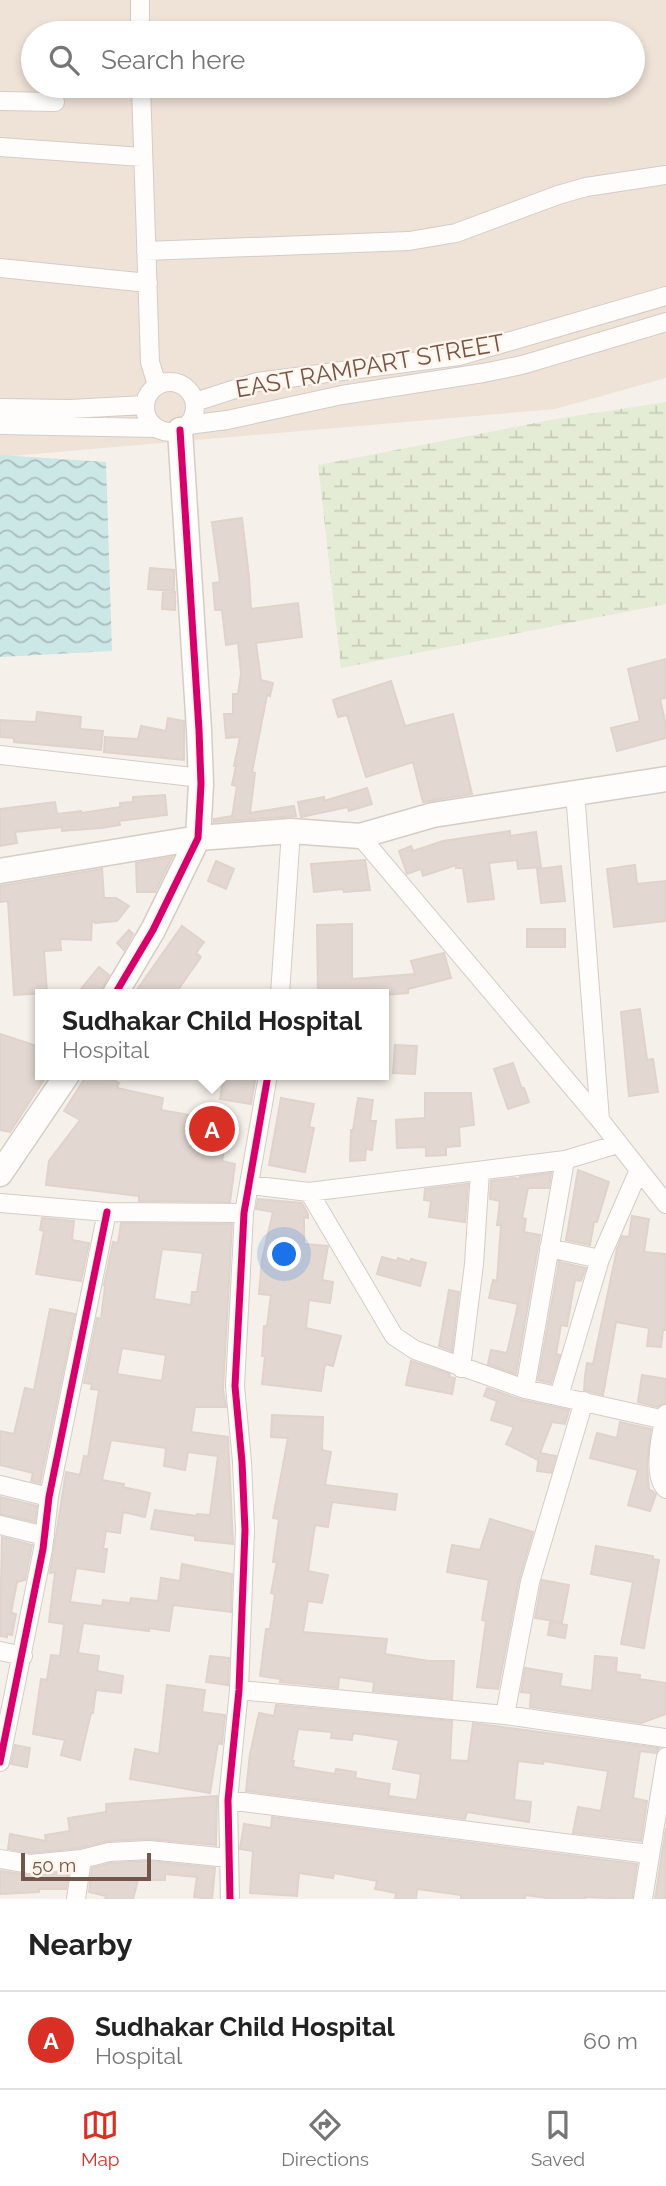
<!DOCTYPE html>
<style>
:root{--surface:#fff;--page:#f6f6f6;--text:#222;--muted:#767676;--line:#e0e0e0;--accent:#d93025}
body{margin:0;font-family:Raleway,sans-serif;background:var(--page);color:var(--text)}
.scale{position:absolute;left:21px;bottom:18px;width:130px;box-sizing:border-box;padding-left:7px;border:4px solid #74554a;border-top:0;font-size:19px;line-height:24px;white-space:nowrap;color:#74554a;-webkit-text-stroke:5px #fff5ea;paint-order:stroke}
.you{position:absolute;left:285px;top:1255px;width:24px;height:24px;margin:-18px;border:5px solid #fff;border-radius:50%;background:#1a73e8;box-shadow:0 0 0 10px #1a73e833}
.badge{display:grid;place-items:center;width:46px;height:46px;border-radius:50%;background:var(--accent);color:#fff;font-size:23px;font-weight:700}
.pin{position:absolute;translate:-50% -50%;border:4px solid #fff;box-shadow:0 2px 7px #0006}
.popup{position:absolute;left:35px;top:989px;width:354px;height:91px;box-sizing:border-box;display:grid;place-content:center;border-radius:0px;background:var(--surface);filter:drop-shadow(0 2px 5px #0005);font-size:23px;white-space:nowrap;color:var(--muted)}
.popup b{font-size:26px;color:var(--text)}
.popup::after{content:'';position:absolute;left:50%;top:100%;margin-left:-14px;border:14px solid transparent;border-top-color:var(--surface)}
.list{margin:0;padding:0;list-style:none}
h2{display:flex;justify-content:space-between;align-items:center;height:91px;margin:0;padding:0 28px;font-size:30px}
h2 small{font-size:23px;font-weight:400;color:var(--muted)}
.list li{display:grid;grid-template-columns:46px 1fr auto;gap:21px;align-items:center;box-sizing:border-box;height:98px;padding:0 28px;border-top:2px solid var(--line)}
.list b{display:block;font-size:26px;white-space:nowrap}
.list p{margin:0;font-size:23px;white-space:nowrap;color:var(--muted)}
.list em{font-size:23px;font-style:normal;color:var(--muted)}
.icon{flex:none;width:38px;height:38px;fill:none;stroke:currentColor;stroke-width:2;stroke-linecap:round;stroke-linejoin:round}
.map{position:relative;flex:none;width:666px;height:1899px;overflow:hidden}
.search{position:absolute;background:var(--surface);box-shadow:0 4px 10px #0003;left:21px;right:21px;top:21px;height:77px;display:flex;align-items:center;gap:18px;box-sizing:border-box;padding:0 24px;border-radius:38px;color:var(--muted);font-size:26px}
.sheet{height:189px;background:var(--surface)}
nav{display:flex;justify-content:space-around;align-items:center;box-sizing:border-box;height:98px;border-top:2px solid var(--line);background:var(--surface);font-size:19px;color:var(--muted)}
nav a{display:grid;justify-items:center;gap:4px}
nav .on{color:var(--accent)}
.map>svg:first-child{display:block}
.residential{fill:#efe2d7;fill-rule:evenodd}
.wetland{fill:url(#wetland-marsh)}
.water{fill:url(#water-waves)}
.building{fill:#e3d8d1;stroke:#dfd3cc;stroke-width:2;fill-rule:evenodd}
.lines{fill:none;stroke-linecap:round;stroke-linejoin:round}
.street-casing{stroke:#d4ccc7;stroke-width:20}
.secondary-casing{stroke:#d5ccc6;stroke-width:27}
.street{stroke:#fefdfc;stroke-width:18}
.secondary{stroke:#fefdfc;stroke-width:24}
.cycleway-casing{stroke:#fff5ea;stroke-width:11}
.cycleway{stroke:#d6006c;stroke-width:7}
.labels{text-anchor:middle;stroke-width:5;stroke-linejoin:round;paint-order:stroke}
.street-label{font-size:24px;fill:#74554a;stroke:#fff5ea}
</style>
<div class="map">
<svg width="666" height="1899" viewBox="0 0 666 1899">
<defs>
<pattern id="wetland-marsh" width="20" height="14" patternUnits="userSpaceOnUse" patternTransform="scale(1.75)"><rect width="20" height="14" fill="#e4ecd5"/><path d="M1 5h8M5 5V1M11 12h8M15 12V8" fill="none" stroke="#c7ccb8"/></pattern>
<pattern id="water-waves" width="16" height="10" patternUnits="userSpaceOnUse" patternTransform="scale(1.75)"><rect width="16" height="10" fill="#cbe7e6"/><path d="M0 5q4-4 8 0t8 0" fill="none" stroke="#a9bebc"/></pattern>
</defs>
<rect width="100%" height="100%" fill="#f6f0ea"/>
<!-- residential -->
<path class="residential" d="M0 0H666V378L555 409 0 457ZM33 33H633V86H33Z"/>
<!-- wetland -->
<path class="wetland" d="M666 402V604L341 668 318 465 556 419Z"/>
<!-- water -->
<path class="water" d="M0 455 106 462 112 651 0 657Z"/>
<!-- building -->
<path class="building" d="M242 518 249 576 251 609 298 603 302 637 256 643 261 680 273 683 270 696 267 695 252 772 255 773 250 813 294 806 296 816 214 822V819L232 816 233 811 237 786 232 785 236 766H234L240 737 226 738 224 714H233V694H238L241 674 238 643 226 645 222 610H215L213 583 220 582 212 522Z
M150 568 174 570V591L148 589Z
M163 591 175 592V610L162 609Z
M666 659V698L660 699 666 725V738L617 751 611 728 640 721 628 669Z
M391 681 405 726 453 714 472 794 423 802 413 762 366 777 347 715 338 717 333 700Z
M37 712 81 717 80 729 103 731 101 750 14 742V738L0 737V720L36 722Z
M168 718 184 721V760L104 752 105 737 138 739 141 726 166 731Z
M367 788 372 804 349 811 348 807 301 817 298 802 324 797V801Z
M165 795 167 815 119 821 120 825 101 828 62 831V827L15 832 17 843 0 846V809L55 802 57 814 81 811 82 813 120 807V803L133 802V797Z
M510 831V836L536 832 541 867 518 869 517 860 489 863 494 899 468 902 463 868H456V865L423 876 421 869 407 874 399 851 411 846 413 851 443 841Z
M172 857 155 892H137L136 863Z
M365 860 370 890 344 892 343 889 314 892 311 864Z
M216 861 234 869 226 889 208 881Z
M635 865 637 884 666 881V921L614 927 607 869Z
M561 866 565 901 541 903 537 869Z
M102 869 104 898H116L129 906 117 921 95 923 92 920 91 940 60 939 61 950 44 951 47 993 14 995 8 901 0 902V886Z
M352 924V979L415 974 411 961 444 953 451 978 408 989V993L383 995 375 994V991L318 992 317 925Z
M182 926 204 942 196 953 201 957 175 994H134Z
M527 929H565V947H527Z
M129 930 133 934 124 950 117 943Z
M99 967 109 975 100 994H77Z
M640 1009 647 1060 653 1059 658 1092 629 1096 621 1012Z
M0 1034 40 1047V1075H47L10 1132 0 1130Z
M395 1045 417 1046 415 1074 393 1073Z
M513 1063 522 1089 524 1088 529 1102 508 1109 494 1069Z
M87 1075H104L119 1083 117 1088 163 1098 161 1110 229 1122 222 1161 235 1164 230 1202 139 1201V1196L46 1185 49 1161 80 1120 64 1111Z
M224 1075H256L251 1104 220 1099Z
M425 1093H471L474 1125 459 1127 460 1146 446 1147V1155L426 1156V1147L397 1148 396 1120 425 1118Z
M281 1098 314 1104 309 1127 314 1128 305 1172 269 1165Z
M358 1098 373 1100 370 1121H376L372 1150 366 1149 365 1160 350 1161 351 1130H353Z
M578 1170 609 1182 597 1222H594L590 1245 566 1240Z
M551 1173 549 1188H528L522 1218 526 1219 524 1232 540 1235 516 1374 488 1364 491 1350 507 1353 518 1304 489 1298 493 1280 497 1281 501 1225H497L500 1201 490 1199 491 1181 513 1178 520 1179V1177Z
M468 1184 465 1222 429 1217 431 1201 424 1200 425 1189Z
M258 1199 302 1203 308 1214V1218L304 1217V1244L328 1246 322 1280 333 1282 330 1303 309 1300 306 1328 341 1336 333 1366 325 1364 321 1391 262 1384 265 1356H262L264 1326H267L271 1295 259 1294 262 1260 273 1212 256 1209Z
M632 1216 649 1219 644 1252 666 1254V1330H663L661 1347 647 1346 649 1328 616 1322 603 1395 584 1390 585 1376 587 1363 593 1364 617 1249 622 1236 629 1237Z
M42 1218 74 1221 72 1240 89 1243 81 1281 36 1274 44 1231 40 1230Z
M121 1223 232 1224 223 1390 226 1407H195L191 1432 228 1437 233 1544 195 1540V1536L151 1529 155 1510 197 1516V1514L210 1515 218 1456 188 1452 185 1470 164 1466 166 1448 111 1440 102 1480 124 1484 123 1487 150 1493 145 1517 123 1512 120 1533 106 1531 103 1549H107L104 1572 76 1568 70 1602 102 1606 103 1600 130 1603 131 1598 158 1601 161 1578 180 1581 182 1564 232 1574 231 1612 173 1605 169 1631 149 1628V1631L83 1623 78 1653 99 1656 97 1671 123 1676 121 1693 96 1690 93 1713H91L80 1760 61 1755 65 1740 33 1734 41 1679 47 1680 51 1655 60 1656 64 1624 49 1622 55 1572 50 1573 66 1472 80 1475 84 1456 88 1457 99 1390 91 1389 92 1384 84 1383 97 1318 101 1319 105 1286 104 1285 113 1242 118 1243ZM162 1249 203 1253 197 1292H192L191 1305 154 1299ZM122 1348 166 1355 162 1381 117 1374Z
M382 1257 397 1261 398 1258 410 1262 411 1259 426 1263 420 1286 377 1274Z
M559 1262 586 1268 581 1281 575 1280 567 1326 561 1325 556 1354 560 1355 551 1383 538 1380Z
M449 1290 459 1292 452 1351 439 1346Z
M50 1309 75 1314 40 1483 31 1481 33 1473 0 1465V1431L14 1434 25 1388 34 1390Z
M411 1361 450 1374 449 1377 455 1378 452 1394 406 1385Z
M642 1375 666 1379V1403L657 1407 638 1402Z
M487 1388 522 1400 569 1410 565 1424 552 1422 540 1453 556 1456 551 1473 537 1471 539 1456 538 1460 506 1444 514 1427 491 1420 497 1401 484 1396Z
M272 1415 323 1417 322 1450 331 1452 325 1485 397 1494 395 1510 332 1502 328 1527 315 1525 308 1571 328 1575 322 1603 308 1601 303 1632 387 1639 385 1654 429 1661H454L452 1699 373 1691 374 1682 339 1677 338 1688 280 1682 281 1679 260 1676 266 1629H270L275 1594 271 1593 277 1562H273L279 1519 273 1518 288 1438 271 1437Z
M620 1422 651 1429 647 1465 649 1489 656 1494 650 1511 628 1505 638 1470 590 1458 597 1433 617 1438Z
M0 1497 37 1506 35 1522 0 1514Z
M490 1519 533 1532 519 1580 498 1689 477 1687 486 1621 482 1620 489 1580 447 1572 452 1545 480 1550Z
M2 1537 32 1545 25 1580 17 1582 11 1613 16 1614 12 1635 7 1634V1637L0 1636Z
M596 1546 653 1556V1559L659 1560 644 1648 621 1644 633 1582 591 1574Z
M542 1580 569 1585 562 1622 535 1618Z
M550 1622 567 1625 565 1638 548 1635Z
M210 1656 229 1658 228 1685 206 1682Z
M595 1656 617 1658 616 1672 640 1675 639 1679 666 1683V1714L641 1723 530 1707 531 1693 521 1692 525 1668 562 1674 560 1686 592 1691Z
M167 1685 205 1690 202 1712 225 1715 222 1744 218 1743 210 1793 130 1779 135 1749 159 1754Z
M276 1705 452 1721 450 1760 468 1761 473 1723 659 1748 656 1753 640 1751 633 1798 647 1801 641 1841 573 1833 578 1807 601 1811 608 1771 544 1761 543 1764 518 1761 514 1800 531 1802 529 1822 467 1812 465 1819 246 1791 250 1754 259 1713 274 1716ZM298 1729 332 1732 331 1738 352 1740 353 1733 399 1740 393 1769 421 1774 417 1800 388 1796 390 1784 355 1778 356 1772 336 1769 335 1774 293 1767 294 1761H292Z
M15 1745 30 1748 27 1767 11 1764Z
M217 1796 216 1845 148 1839 108 1841 80 1848 30 1853 8 1849 10 1834 46 1841 45 1835 70 1831 68 1818 106 1812V1804Z
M272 1817 637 1864 632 1899 585 1897V1899H554L525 1895V1899H461V1895L417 1889 416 1899H395L396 1893 375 1889 377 1881 334 1873 333 1878 299 1873 297 1896 250 1893 253 1851 240 1849 244 1824 271 1828Z
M666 1828V1899H655Z
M149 1861 215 1868 212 1899 194 1897 197 1877 165 1874V1880H138L133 1899H105L106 1896 89 1892 92 1868 111 1863Z
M0 1871 31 1875 69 1872 66 1889H39V1892L0 1894Z"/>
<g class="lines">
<defs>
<path id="street" d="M140 0V33
M141 86 150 362 157 385
M0 101 55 102
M0 147 142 157
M146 251 409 241 456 233 558 195 586 187 666 175
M0 268 148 283
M145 407a25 25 0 1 1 50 0a25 25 0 1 1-50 0Z
M195 402 257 382 459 356 666 296
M0 408 70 409 145 405
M0 425 156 428
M188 425 227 420 342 395 483 373 522 365 666 322
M0 755 201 778
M575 792 600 1120
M360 836 600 1120 666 1204
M280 994 291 831
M250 1185 309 1192 565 1160 618 1144
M309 1192 394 1336 415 1350 525 1389 665 1420
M0 1203 107 1212 244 1213
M549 1248 600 1259
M461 1368 474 1264 480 1171
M525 1389 565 1160
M559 1396 600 1259 639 1170
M666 1414C661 1433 652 1475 666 1489
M0 1485 49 1497
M0 1525 45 1536
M0 1651 23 1656
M239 1690 505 1715 666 1738
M505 1715 530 1582 584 1401
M0 1762 43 1549 49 1497 107 1212
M228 1800 649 1854
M0 1859 30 1864 82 1859 109 1852 149 1850 229 1858
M76 1899 82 1859
M230 1899 228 1800 239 1690 245 1530 242 1462 235 1386 244 1213 268 1075
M643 1899 666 1757"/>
<path id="secondary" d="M0 871 198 838 291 831 360 836 433 815 666 779
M115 994 153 930 198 838 201 784 199 730 180 430
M0 1174 67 1075"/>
</defs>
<!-- street casing -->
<use href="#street" class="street-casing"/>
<!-- secondary casing -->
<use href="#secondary" class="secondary-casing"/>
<!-- street -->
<use href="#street" class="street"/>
<!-- secondary -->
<use href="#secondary" class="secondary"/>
<defs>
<path id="cycleway" d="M115 994 153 930 198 838 201 784 199 730 180 430
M0 1762 43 1549 49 1497 107 1212
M230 1899 228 1800 239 1690 245 1530 242 1462 235 1386 244 1213 268 1075"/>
</defs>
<!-- cycleway casing -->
<use href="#cycleway" class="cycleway-casing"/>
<!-- cycleway -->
<use href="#cycleway" class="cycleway"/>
</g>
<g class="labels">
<!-- street labels -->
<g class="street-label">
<text transform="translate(370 366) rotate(-10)" y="8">EAST RAMPART STREET</text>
</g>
</g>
</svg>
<div class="scale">50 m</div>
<div class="you"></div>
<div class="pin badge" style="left:212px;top:1129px">A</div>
<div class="popup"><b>Sudhakar Child Hospital</b>Hospital</div>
<div class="search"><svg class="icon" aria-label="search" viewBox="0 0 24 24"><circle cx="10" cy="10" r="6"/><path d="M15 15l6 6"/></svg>Search here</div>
</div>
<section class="sheet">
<h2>Nearby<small></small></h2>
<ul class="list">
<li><span class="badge">A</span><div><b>Sudhakar Child Hospital</b><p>Hospital</p></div><em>60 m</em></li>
</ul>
</section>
<nav>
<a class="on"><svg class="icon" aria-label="map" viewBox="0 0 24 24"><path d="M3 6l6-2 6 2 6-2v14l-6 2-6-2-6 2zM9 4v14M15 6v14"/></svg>Map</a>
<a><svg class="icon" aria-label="directions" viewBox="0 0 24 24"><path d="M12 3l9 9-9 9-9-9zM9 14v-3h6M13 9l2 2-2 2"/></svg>Directions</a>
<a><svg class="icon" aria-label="saved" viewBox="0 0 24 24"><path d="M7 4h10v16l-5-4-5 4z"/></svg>Saved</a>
</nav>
